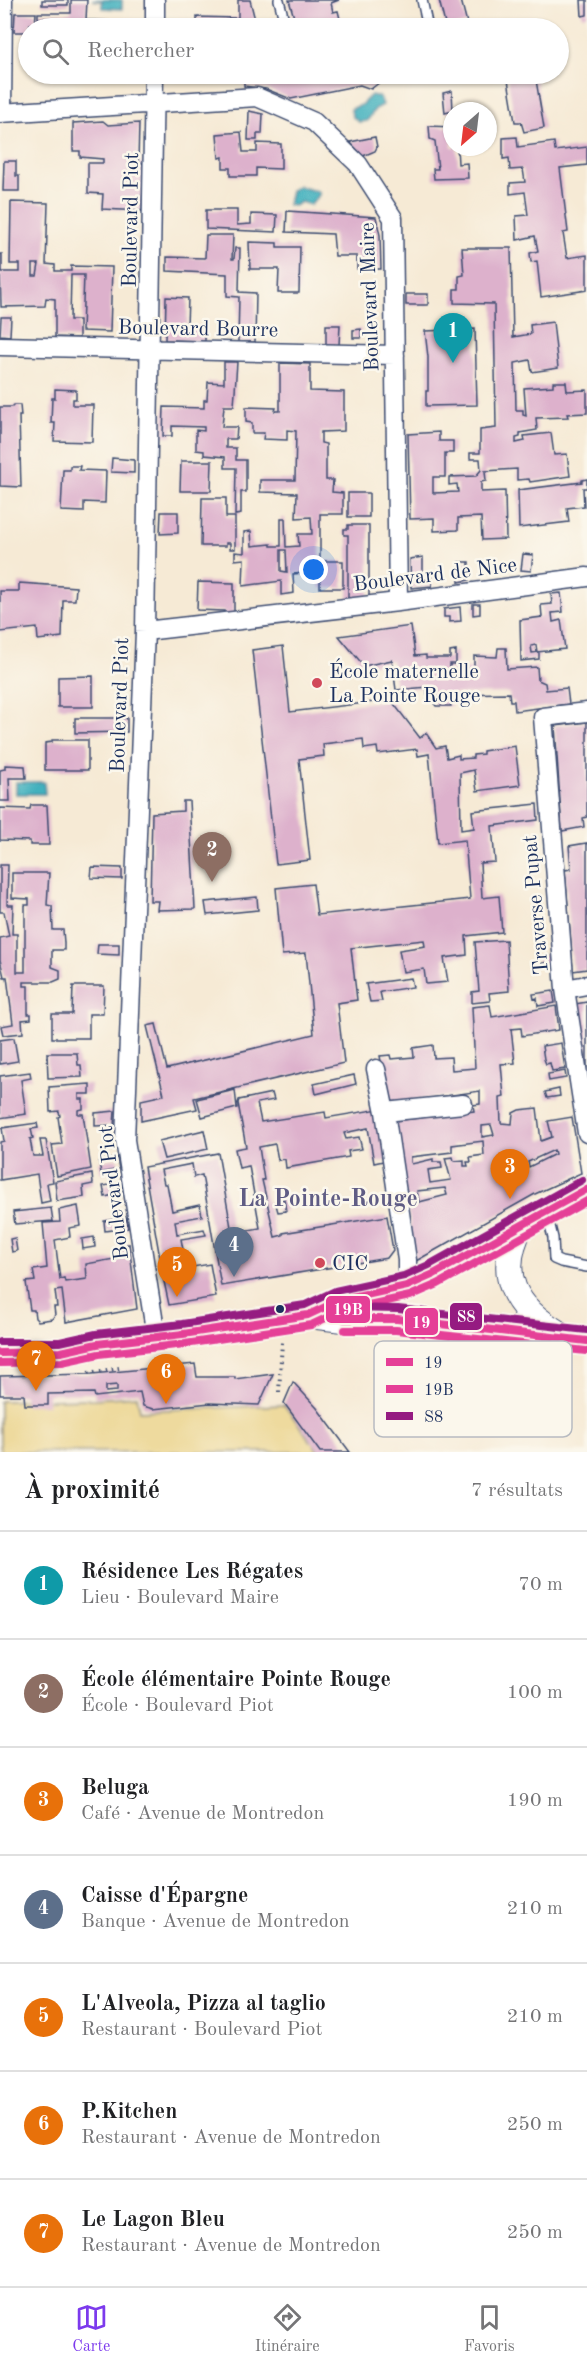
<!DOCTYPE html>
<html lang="fr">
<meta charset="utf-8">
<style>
:root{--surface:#fff;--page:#f2f2f2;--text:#202124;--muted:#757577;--line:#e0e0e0;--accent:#7c3aed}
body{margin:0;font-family:"Old Standard TT",serif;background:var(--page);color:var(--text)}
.compass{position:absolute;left:443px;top:102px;width:54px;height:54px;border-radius:50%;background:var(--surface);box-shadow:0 2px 4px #0004;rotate:208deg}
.you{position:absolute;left:314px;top:570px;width:21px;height:21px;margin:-15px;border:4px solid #fff;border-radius:50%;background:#1a73e8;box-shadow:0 0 0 9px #1a73e833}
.badge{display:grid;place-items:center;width:39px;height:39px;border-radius:50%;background:var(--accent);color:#fff;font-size:20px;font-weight:700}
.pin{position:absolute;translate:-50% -50px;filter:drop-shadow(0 2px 3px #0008)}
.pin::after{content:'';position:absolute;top:32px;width:21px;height:18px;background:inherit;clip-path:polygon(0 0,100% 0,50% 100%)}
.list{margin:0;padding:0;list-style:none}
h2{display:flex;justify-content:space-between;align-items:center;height:78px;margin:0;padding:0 24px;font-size:26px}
h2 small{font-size:20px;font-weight:400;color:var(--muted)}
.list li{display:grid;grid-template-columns:39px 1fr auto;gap:18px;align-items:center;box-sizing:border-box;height:108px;padding:0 24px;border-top:2px solid var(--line)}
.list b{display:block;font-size:22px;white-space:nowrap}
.list p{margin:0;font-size:20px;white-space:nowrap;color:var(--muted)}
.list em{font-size:20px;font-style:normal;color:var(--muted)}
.icon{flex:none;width:33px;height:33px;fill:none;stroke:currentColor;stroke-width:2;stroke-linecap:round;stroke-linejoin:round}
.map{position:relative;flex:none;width:587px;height:1452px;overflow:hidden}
.search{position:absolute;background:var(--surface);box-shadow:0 2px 4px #0004;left:18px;right:18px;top:18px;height:66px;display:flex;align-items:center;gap:15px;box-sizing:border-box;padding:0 21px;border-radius:33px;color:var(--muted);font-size:22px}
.sheet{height:834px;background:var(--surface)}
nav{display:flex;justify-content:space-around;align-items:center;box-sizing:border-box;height:84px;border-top:2px solid var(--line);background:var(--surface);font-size:16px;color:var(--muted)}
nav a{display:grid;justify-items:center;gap:3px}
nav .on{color:var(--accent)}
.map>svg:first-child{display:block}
.sand{fill:#eeda9e;stroke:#84847e;stroke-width:1.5}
.water{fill:#43b1be;stroke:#2f708e;stroke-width:1.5}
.building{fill:#ddb1cc;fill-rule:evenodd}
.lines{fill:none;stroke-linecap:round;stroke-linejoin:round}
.lane-casing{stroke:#3c4b70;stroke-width:12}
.street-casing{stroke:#3c4b70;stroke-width:21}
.secondary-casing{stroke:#3c4b70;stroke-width:28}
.path{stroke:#3c4b70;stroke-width:4;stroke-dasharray:1.5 4.5;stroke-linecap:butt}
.lane{stroke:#fff;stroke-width:9}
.street{stroke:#fff;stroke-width:18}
.secondary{stroke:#fff;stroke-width:26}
.bus-1-casing{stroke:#fbf7ec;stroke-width:12}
.bus-2-casing{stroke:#fbf7ec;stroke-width:12}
.bus-3-casing{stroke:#fbf7ec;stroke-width:12}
.bus-1{stroke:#e53f97;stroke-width:8}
.bus-2{stroke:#e53f97;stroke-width:8}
.bus-3{stroke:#951b81;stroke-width:8}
.poi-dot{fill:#d1495b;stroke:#fbf7ec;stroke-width:2}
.bus-dot{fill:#1b2f5e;stroke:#fbf7ec;stroke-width:2}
.labels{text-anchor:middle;stroke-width:5;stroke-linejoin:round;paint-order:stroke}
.street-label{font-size:21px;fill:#1b2f5e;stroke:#fbf7ec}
.poi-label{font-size:21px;fill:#1b2f5e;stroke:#fbf7ec;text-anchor:start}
.quarter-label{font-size:24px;font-weight:bold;fill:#5f5c84;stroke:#fbf7ec}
.key{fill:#fbf7ec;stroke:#b8bbc1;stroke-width:1.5}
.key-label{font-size:16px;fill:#1b2f5e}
.line-badge{stroke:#fbf7ec;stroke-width:2}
.badge-label{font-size:16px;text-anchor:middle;font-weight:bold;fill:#fff}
</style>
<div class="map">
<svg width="587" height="1452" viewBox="0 0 587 1452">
<rect width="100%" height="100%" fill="#fbf7ec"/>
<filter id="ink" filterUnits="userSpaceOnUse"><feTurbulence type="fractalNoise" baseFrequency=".0167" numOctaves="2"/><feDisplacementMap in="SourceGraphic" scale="12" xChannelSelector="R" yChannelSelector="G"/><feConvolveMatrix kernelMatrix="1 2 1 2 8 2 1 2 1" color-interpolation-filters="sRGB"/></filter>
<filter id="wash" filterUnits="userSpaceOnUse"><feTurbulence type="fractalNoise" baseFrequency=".008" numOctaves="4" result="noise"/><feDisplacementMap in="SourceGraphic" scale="24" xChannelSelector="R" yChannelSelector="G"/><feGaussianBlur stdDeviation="1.35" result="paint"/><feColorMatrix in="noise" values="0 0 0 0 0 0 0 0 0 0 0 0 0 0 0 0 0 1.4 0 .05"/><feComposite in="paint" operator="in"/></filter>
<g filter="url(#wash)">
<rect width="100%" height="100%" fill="#f6ead5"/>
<!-- sand -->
<path class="sand" d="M137 1396 140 1411 284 1405 319 1452H0V1401L94 1399Z"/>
<!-- water -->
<path class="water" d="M92 0H122V9L102 8V1Z
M371 95 380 97 383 105 375 109 367 121 359 122 352 116 351 109 361 105Z
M298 186 319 192V195L310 205 301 202 294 206 288 205 291 191Z
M16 782H44L45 794H16Z"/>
<g id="blocks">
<!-- building -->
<path class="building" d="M42 0H68V5H42Z
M71 0H87L86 20 118 21V28H79V24H74L69 19 38 18V13H71Z
M238 0H250L257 28H197V17L238 18Z
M289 0H339L331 3 333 12 338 11 341 23 336 24 337 28H297Z
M439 0H461L467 23 446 28Z
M581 0H587V15L582 16Z
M15 13H36L35 24H30L28 32H14Z
M40 23 69 24V28H40Z
M204 74H236V78L212 77Z
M244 74H268L270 81 307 74H379L380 82 371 89 360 85 291 99 266 89 244 86Z
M401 74H431L432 75 403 80Z
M507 74H535L544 128 524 132 521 122H515Z
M452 91 453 111 445 113 443 93Z
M249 111 263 114 262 134H257V140H248Z
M103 121 108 125 139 123 138 163H144L142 211 102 209 103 194 88 193V163H103V159L80 157V151H73V123Z
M429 126 452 127V147H457L458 164 467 163 468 178 434 179 433 169H438L435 141 430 139Z
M241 132 243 152H257V143L281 144V169L256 168V176H230V168H223V157L219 158 217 134Z
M375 137 377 147 375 151 363 156 350 142Z
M517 137 518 147 554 142 555 151 587 147V165L560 168 568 232 563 233 567 258 587 255V290L541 297 537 261 531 262 530 253 538 251 535 236 517 240 516 216 528 215 525 192 510 194V183L525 182 523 169 510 170 509 158 503 159V138Z
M4 161H16V176H19V191H3Z
M11 202 48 203 46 264 55 265V271H71V266L112 267 110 332 82 331 84 275H71L70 320H79V338L55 337V299L46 298 45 306 1 307 0 272H20V264H10ZM33 264H39L37 276H33Z
M206 210H237V225L251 224V214L277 215 276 232 206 229Z
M287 211 376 217 380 235 381 269H357V256H335L333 234 286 232Z
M206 235H233L232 259H234L235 248H240L239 292 256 293 255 342H238L239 297 227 296V274L167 271V257L205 258Z
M249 242 277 243V247H300L299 293H278L279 269H250Z
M462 248H511L513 337 531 334 530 325 553 322 558 368 532 372 530 360 515 363 516 410H523V415L526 416 524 388 553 386V382H566L567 391 587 390V413L567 414 568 417 536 418 537 430 520 433V437L516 438V443L525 441 524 436 551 433 554 455 567 454 570 476 530 482 529 479 517 480V469L485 471 486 481 481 482V492L505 491 506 539 482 540 481 517 458 518V530L434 531V518L410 519 408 434 439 432V441H453V453H445V477H433V493L458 492 457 484 449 485V477L476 476 481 470 480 459H470V453H480V430L496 428 494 304 454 303V289H459V276L464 275Z
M0 254H2V271L0 270Z
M406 294H428V305H406Z
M166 297 188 298 187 326H205V341L165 340Z
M1 317H11L10 336 0 335Z
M326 325H340L339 345 326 344Z
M361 329V338H353V330Z
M475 329 477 405 426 406V391H428V357L425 331Z
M224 362H237L234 406H224L222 427H237L236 439H226V448H236V460H246V492H241V514L235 515 236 468H225V457L204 455V451L196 450V430L204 431V427L172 426V436H163L164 407 204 408V400H207L208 382 224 383Z
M280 363 310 364V391L344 392V431L321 432V443L326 444V480H333L332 492 343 493V514H320V560L314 561 315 572 293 574 294 593 281 595V581L243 586 244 559 235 560V552L244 553V532L251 531 252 546 271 544V546H281V518H285L286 547 299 546 298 534H312L311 517 296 518 297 493 260 492V480H295L296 431 287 430V440L263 439 264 433H252V423L246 422V407L276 408 275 411H280ZM281 550H286L287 572 281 571Z
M55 389 76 390V399H73V405H93L92 442 54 441 55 423H51L52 398H55Z
M14 405H20L21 416H19L21 487 0 486V407H12Z
M112 458 134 460V473L111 472Z
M181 461H212L211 491H180Z
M70 466H80L79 470 106 471 105 503 84 502V512L61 511 63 470H70Z
M587 479V488H583L584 506 567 508 569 522 519 528 518 490 582 482V480Z
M348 493H369V517H348Z
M202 498H226V517H235V549H230V543H226V546H201Z
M161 512H178V533L160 534Z
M348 525H369V597L348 600V535H344V529H348Z
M523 554 533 555 531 571 521 570Z
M423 557V574L431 573 432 586 411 588 410 559Z
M320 561H343V588H320Z
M459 562H469V580L459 582Z
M198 582 234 583V614L224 616V611L197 610Z
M19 583 76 587 75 600H63L62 637 38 640 37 628 0 632V591H19Z
M561 593 563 612 552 613 553 622 561 620 565 649 537 652 536 645 531 646 532 653 539 652V659L521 661 520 620 542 617 541 605 552 604 551 594Z
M473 604H480V614L473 615Z
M460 607 461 621 449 622V617H444V609Z
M411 626 415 656 426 655V658H450V652L456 651V664H450V670L474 669V656L497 657 498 648H506L507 669 537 667 538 680 545 683 546 690 567 688 569 704 515 711 514 701H510L509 693 451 694V706H436L427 694V687L396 690 392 660 364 666 339 636Z
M283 646 290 712 391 700 420 738 426 733 436 748 445 746 447 758 459 755V759L473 758V755L483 754V751L515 746 520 785 477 791 474 770 460 773 461 830 474 828 472 811 537 804 538 820 492 826 495 862 480 863 482 898 499 896 502 932 466 936 467 955 444 958 448 982 426 984 424 969 403 972 399 950 425 946 424 940 351 948 357 1000 337 1003 344 1063 194 1098 197 1109 141 1121V1100L164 1095 147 1026 156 1024 167 1069 314 1034 306 953 282 955 276 888 313 884 317 915 470 899 465 840 438 843 429 754 418 756 417 749 378 754 377 747 364 749 363 739 323 744 324 756 299 759 310 860 276 864 252 650Z
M93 676V707H58V677Z
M75 718H127V732L75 733Z
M587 722V817L583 818 584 827 562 831 555 726Z
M52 740H88V770H45V743L52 742Z
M5 765 25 766 26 778H9L10 801H0V770L5 769Z
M183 801H189L195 909 157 910 158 901H150L152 813 183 811Z
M31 805H47L49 845H30V841L0 840V808L30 809Z
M587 843V969L573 971 565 870 571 869 569 846Z
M0 865H8L7 905H13L12 934H17V972H25V905H29V899L12 898V873H49L47 905 52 906 53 930H63L64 943V950H52V967L60 970V979L53 982H24V986H28V1014H31V1019L22 1020 23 1033 3 1035 1 1026 13 1024 7 977H4L0 960V938L9 936 4 912H0Z
M92 867 122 868V879L91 878Z
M257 897 258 910 207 915 205 902Z
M506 940 509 991 489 993 490 1001 472 1003V992L479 991 475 942Z
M98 944H119V955L97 954Z
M548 955 549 962 539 964 538 957Z
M411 978 413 987 380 992 382 1001 370 1002 366 984Z
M73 986H104L103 1014H89V1038H52V1014H72Z
M553 991 555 1003 538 1006 537 998 534 999 533 994Z
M587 1002V1071H586L575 1004Z
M490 1005 492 1017 556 1006 559 1030 522 1036 521 1028 511 1029 515 1063 501 1064 504 1097 500 1098 501 1123 512 1124 513 1113 519 1110 537 1108 541 1141 552 1137 548 1121 572 1117 581 1173 535 1194 416 1261 394 1121 474 1111 473 1105 480 1104V1091L389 1104 380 1056 390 1055 391 1059 414 1057 413 1048 433 1045 434 1058 451 1057 452 1070 475 1068 472 1007ZM491 1125 494 1135 482 1137V1126ZM483 1141 484 1155 470 1157 471 1162H467L468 1166H464V1160L454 1161 453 1157 445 1158 451 1180 430 1183 428 1170 442 1168 441 1162H433V1159L412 1164 411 1162V1157L452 1152V1145ZM554 1150 555 1154 529 1167 528 1162ZM445 1188 447 1195 419 1202 417 1191Z
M14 1038 18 1061 0 1064V1040Z
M561 1043 565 1069 552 1071 550 1063 546 1064 544 1059 542 1046Z
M47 1053H77L78 1065H81L82 1077 48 1078Z
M565 1071 566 1078 549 1081 548 1074Z
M30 1072 31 1078 21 1080 26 1114 0 1118V1076Z
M354 1075 356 1084 316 1094 314 1084Z
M90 1084V1094H79V1099H83V1109L78 1110V1114H83L91 1169 57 1176 52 1145 62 1144 58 1117 60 1116 59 1111 50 1112 49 1087Z
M559 1089 560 1096 547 1098 545 1092Z
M235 1090 237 1108 202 1117 197 1099Z
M272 1093 274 1100 257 1103 261 1122 325 1112 326 1118 379 1109 388 1160 374 1163 368 1128 344 1133 346 1139 359 1137 362 1149 348 1151 349 1157 286 1168 285 1159 278 1160 275 1144 259 1147 264 1180H262L275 1237 283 1235V1233L387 1216 393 1250 387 1258 221 1286 202 1175 194 1177 192 1164 161 1170 164 1184H167L172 1211 200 1205 202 1216 175 1221 177 1234 204 1229 206 1235 181 1239 185 1260 161 1264 144 1167 218 1153 232 1233 260 1228 249 1166 239 1168 235 1149 246 1147 238 1103 239 1100Z
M115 1111 114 1125 95 1126V1113Z
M37 1123 38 1128 31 1129 33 1138 30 1139 33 1156H43L40 1140H46L53 1182 47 1183 50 1201 41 1203 37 1174 0 1180V1142L4 1141 2 1128Z
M204 1130 208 1149 164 1159 159 1141Z
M117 1158 119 1169 101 1173 99 1162Z
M92 1174 93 1184 83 1186 84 1197 57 1201 55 1181Z
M121 1183 122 1193 105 1197 103 1186Z
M284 1199 286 1211 278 1212 275 1201Z
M78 1206 81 1226 69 1228 70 1237 55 1240 60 1279 64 1278 65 1282 87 1279 86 1264 120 1258 118 1246 129 1244 137 1309 66 1322 62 1290 55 1291 57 1307H54L55 1315 52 1319 38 1321 35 1318 34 1310H30L26 1282 35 1281 33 1270 47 1268 43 1223 60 1222 59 1210Z
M51 1208 53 1221 15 1224 13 1212Z
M126 1217 128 1228 105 1231 104 1221Z
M94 1237 95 1247 83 1249 82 1239Z
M15 1238 17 1251 12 1252 10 1239Z
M210 1264 216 1297 169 1305 162 1272Z
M195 1364 197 1377H235V1379L273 1374 259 1405 210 1403 153 1409 143 1406 140 1392 95 1397 94 1393 48 1394V1405H25L24 1395H0V1376L92 1374ZM117 1385V1391L106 1392V1386Z
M293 1382 317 1408 350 1452H320L284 1403Z"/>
</g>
</g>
<g filter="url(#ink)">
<use href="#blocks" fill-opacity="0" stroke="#3c4b70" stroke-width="1.5"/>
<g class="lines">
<defs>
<path id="lane" d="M279 0 286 28
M422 0 428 28H426
M547 1214 553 1238 554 1259 561 1262 587 1267"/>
<path id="street" d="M155 28V0
M154 74 145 631 125 1140 156 1336
M0 113 257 97 314 122 358 164 393 218 398 602
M2 113 3 0
M0 346 395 355
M145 631 398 602 587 577
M587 712 543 717 565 989 587 1133
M565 989 587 985
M376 1069 385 1112 407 1260V1286
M385 1112 463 1104"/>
<path id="secondary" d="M521 1225C495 1274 514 1308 559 1334
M308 1315 344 1319H397L587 1341
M0 1353 61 1352 97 1344 183 1334 308 1315 338 1301 407 1286 434 1274 587 1189"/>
</defs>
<!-- lane casing -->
<use href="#lane" class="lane-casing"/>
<!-- street casing -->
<use href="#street" class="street-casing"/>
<!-- secondary casing -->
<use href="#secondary" class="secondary-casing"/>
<!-- path -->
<path class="path" d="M88 1373 119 1368
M279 1392 282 1342"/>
<!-- lane -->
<use href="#lane" class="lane"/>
<!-- street -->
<use href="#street" class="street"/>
<!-- secondary -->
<use href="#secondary" class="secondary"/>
<defs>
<path id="bus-1" d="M345 1319H397L587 1341
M0 1353 61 1352 97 1344 183 1334 308 1315 338 1301 407 1286 434 1274 587 1189"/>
<path id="bus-2" d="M345 1330H396L586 1351
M0 1363 62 1362 99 1354 185 1344 311 1325 341 1311 410 1296 438 1284 587 1201"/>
<path id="bus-3" d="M345 1308 398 1309 587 1330
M0 1342H60L96 1334 182 1324 305 1305 335 1291 404 1276 429 1265 582 1180"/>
</defs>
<!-- bus-1 casing -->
<use href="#bus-1" class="bus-1-casing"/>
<!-- bus-2 casing -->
<use href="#bus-2" class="bus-2-casing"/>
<!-- bus-3 casing -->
<use href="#bus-3" class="bus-3-casing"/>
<!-- bus-1 -->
<use href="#bus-1" class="bus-1"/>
<!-- bus-2 -->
<use href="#bus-2" class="bus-2"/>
<!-- bus-3 -->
<use href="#bus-3" class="bus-3"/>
</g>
</g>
<!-- markers -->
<g class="poi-dot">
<circle cx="317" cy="683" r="6"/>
<circle cx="320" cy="1263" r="6"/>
</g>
<circle class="bus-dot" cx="280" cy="1309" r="5"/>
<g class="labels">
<!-- street labels -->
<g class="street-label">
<text transform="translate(130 220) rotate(-89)" y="7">Boulevard Piot</text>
<text transform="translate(369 297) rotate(-92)" y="7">Boulevard Maire</text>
<text transform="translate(198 328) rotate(1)" y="7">Boulevard Bourre</text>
<text transform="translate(435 574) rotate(-7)" y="7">Boulevard de Nice</text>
<text transform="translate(119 705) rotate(-88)" y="7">Boulevard Piot</text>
<text transform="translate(535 905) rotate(-95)" y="7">Traverse Pupat</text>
<text transform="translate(113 1193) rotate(-97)" y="7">Boulevard Piot</text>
</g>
<!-- poi labels -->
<g class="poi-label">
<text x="329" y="678">École maternelle<tspan x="329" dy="24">La Pointe Rouge</tspan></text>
<text x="332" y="1270">CIC</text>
</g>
<!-- quarter labels -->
<g class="quarter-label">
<text x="328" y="1206">La Pointe-Rouge</text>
</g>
</g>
<!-- legend -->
<rect x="374" y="1341" width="198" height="96" rx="9" class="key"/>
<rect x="386" y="1358" width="27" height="8" fill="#e53f97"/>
<rect x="386" y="1385" width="27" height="8" fill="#e53f97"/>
<rect x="386" y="1412" width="27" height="8" fill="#951b81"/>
<g class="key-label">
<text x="424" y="1368">19</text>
<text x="424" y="1395">19B</text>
<text x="424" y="1422">S8</text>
</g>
<g class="line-badge">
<rect x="325" y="1295" width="46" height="29" rx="6" fill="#e53f97"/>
<rect x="449" y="1302" width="34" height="29" rx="6" fill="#951b81"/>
<rect x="404" y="1307" width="35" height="29" rx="6" fill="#e53f97"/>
</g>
<g class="badge-label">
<text x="348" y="1315">19B</text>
<text x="466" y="1322">S8</text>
<text x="421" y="1328">19</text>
</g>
</svg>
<svg class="compass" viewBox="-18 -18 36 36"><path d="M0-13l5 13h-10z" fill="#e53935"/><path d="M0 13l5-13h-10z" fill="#757577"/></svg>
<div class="you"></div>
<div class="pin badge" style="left:453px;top:363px;background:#0f9aa8">1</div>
<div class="pin badge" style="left:212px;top:882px;background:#8d6e63">2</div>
<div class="pin badge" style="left:510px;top:1199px;background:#e8710a">3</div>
<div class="pin badge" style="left:234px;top:1277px;background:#5c6f8a">4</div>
<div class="pin badge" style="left:177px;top:1297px;background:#e8710a">5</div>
<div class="pin badge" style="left:166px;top:1404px;background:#e8710a">6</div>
<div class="pin badge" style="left:36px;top:1391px;background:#e8710a">7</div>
<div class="search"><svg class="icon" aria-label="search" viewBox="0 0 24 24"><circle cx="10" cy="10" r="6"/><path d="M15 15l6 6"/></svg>Rechercher</div>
</div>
<section class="sheet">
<h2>À proximité<small>7 résultats</small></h2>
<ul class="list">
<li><span class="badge" style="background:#0f9aa8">1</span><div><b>Résidence Les Régates</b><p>Lieu · Boulevard Maire</p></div><em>70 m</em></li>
<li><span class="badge" style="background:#8d6e63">2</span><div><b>École élémentaire Pointe Rouge</b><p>École · Boulevard Piot</p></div><em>100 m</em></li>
<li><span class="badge" style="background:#e8710a">3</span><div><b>Beluga</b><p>Café · Avenue de Montredon</p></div><em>190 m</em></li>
<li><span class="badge" style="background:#5c6f8a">4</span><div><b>Caisse d'Épargne</b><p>Banque · Avenue de Montredon</p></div><em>210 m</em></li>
<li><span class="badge" style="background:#e8710a">5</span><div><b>L'Alveola, Pizza al taglio</b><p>Restaurant · Boulevard Piot</p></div><em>210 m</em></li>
<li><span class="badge" style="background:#e8710a">6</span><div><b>P.Kitchen</b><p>Restaurant · Avenue de Montredon</p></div><em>250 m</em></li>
<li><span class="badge" style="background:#e8710a">7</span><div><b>Le Lagon Bleu</b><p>Restaurant · Avenue de Montredon</p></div><em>250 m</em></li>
</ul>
</section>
<nav>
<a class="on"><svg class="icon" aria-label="map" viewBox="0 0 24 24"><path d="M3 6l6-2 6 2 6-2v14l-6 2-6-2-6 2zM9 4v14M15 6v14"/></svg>Carte</a>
<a><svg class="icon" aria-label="directions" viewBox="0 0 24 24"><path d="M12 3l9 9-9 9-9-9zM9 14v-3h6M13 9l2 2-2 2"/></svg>Itinéraire</a>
<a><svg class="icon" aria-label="saved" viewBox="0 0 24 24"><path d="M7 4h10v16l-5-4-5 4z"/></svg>Favoris</a>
</nav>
